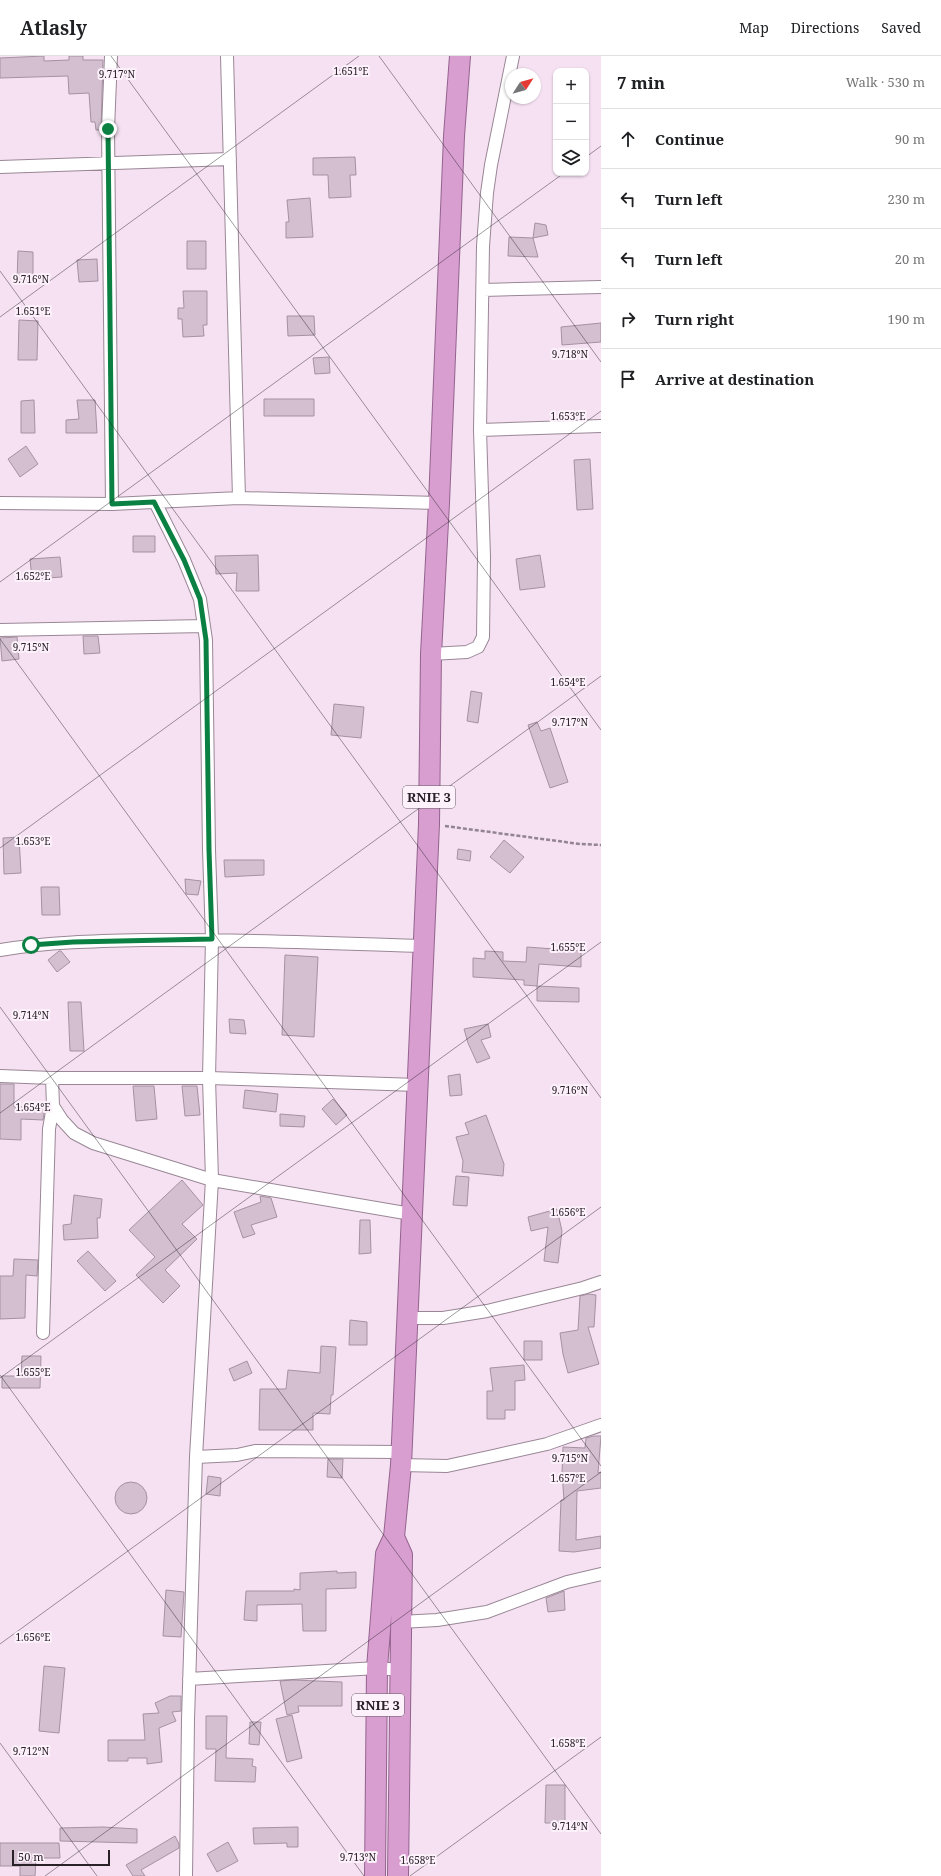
<!DOCTYPE html>
<meta charset="utf-8">
<style>
:root{--surface:#fff;--page:#f2f2f2;--text:#202124;--muted:#757577;--line:#e0e0e0}
body{margin:0;font-family:"Noto Serif",serif;background:var(--page);color:var(--text)}
.controls{position:absolute;right:12px;top:12px;display:grid;overflow:hidden;border-radius:8px;box-shadow:0 1px 3px #0004}
.controls button{width:36px;height:36px;display:grid;place-items:center;padding:0;border:0;border-bottom:1px solid var(--line);background:var(--surface);color:var(--text);font:20px sans-serif}
.compass{position:absolute;left:505px;top:12px;width:36px;height:36px;border-radius:50%;background:var(--surface);box-shadow:0 1px 3px #0004;rotate:54deg}
.scale{position:absolute;left:12px;bottom:10px;width:98px;box-sizing:border-box;padding-left:4px;border:2px solid #292128;border-top:0;font-size:11px;line-height:14px;white-space:nowrap;color:#292128;-webkit-text-stroke:3px #fdf1fb;paint-order:stroke}
.stop{position:absolute;width:12px;height:12px;margin:-9px;border:3px solid #0b8043;border-radius:50%;background:#fff}
.stop.end{background:#0b8043;border-color:#fff;box-shadow:0 1px 4px #0008}
.list{margin:0;padding:0;list-style:none}
h2{display:flex;justify-content:space-between;align-items:center;height:52px;margin:0;padding:0 16px;font-size:17px}
h2 small{font-size:13px;font-weight:400;color:var(--muted)}
.list li{display:grid;grid-template-columns:26px 1fr auto;gap:12px;align-items:center;box-sizing:border-box;height:60px;padding:0 16px;border-top:1px solid var(--line)}
.list b{display:block;font-size:15px;white-space:nowrap}
.list em{font-size:13px;font-style:normal;color:var(--muted)}
.icon{flex:none;width:22px;height:22px;fill:none;stroke:currentColor;stroke-width:2;stroke-linecap:round;stroke-linejoin:round}
.map{position:relative;flex:none;width:601px;height:1820px;overflow:hidden}
header{display:flex;align-items:center;gap:24px;box-sizing:border-box;height:56px;padding:0 20px;background:var(--surface);border-bottom:1px solid var(--line)}
header strong{font-size:19px}
nav{display:flex;gap:22px;margin-inline-start:auto;font-size:14px}
main{display:flex}
aside{flex:1;background:var(--surface)}
.map>svg:first-child{display:block}
.building{fill:#d3bfd0;stroke:#a491a1}
.lines{fill:none;stroke-linecap:round;stroke-linejoin:round}
.minor-casing{stroke:#998796;stroke-width:14}
.trunk-casing{stroke:#94638e;stroke-width:22}
.path{stroke:#928490;stroke-width:2.5;stroke-dasharray:4 2;stroke-linecap:butt}
.minor{stroke:#fff;stroke-width:12}
.trunk{stroke:#d89ed0;stroke-width:20}
.route{stroke:#0b8043;stroke-width:5}
.ticks{fill:none;stroke:#292128;stroke-width:1;stroke-opacity:0.45}
.labels{text-anchor:middle;stroke-width:4;stroke-linejoin:round;paint-order:stroke}
.shield{fill:#fdf1fb;stroke:#695f67;stroke-width:1}
.shield-label{font-size:13px;font-weight:bold;fill:#292128}
.ticks-label{font-size:10px;text-anchor:middle;fill:#292128;stroke:#fdf1fb;stroke-width:4;stroke-linejoin:round;paint-order:stroke}
</style>
<header>
<strong>Atlasly</strong>
<nav><a>Map</a><a>Directions</a><a>Saved</a></nav>
</header>
<main>
<div class="map">
<svg width="601" height="1820" viewBox="0 0 601 1820">
<rect width="100%" height="100%" fill="#f5e1f2"/>
<!-- building -->
<path class="building" d="M44 0V5L69 4V0H83V4H103L101 74H96L95 66H91L89 37 69 38 68 20 0 22V2Z
M355 101 356 119H350L351 141 329 142 328 119H313V102Z
M310 142 313 181 286 182V166H289L287 144Z
M535 167 546 169 548 179 533 182Z
M509 181 533 182 538 201 508 200Z
M187 185H206V213H187Z
M18 195 33 196V226H17Z
M97 203 98 225 79 226 77 204Z
M183 235H207V269H203L204 280 183 281 182 263H178V252H184Z
M287 260H314L315 279 288 280Z
M19 264 38 265 37 304H18Z
M601 267V286L562 289 561 271Z
M329 301 330 317 315 318 313 302Z
M264 343H314V360H264Z
M34 344 35 377H21V345Z
M77 344H95L97 377H66V364L79 363Z
M26 390 38 408 20 421 8 403Z
M590 403 593 453 577 454 574 404Z
M133 480H155V496H133Z
M258 499 259 535H236L237 517 216 518 215 500Z
M540 499 545 531 520 534 516 503Z
M60 501 62 521 32 523 30 503Z
M83 580H98L100 597 84 598Z
M17 581 19 603 2 605 0 582Z
M471 635 482 637 478 667 467 665Z
M334 648 364 651 361 682 331 679Z
M537 666 541 675 550 672 568 726 550 732 528 669Z
M19 781 21 817 4 818 3 782Z
M504 784 524 801 510 817 490 801Z
M458 793 471 795 470 805 457 803Z
M224 804H264V819L225 821Z
M185 823 201 825 198 839 186 838Z
M41 831H59L60 859H42Z
M527 891 581 895V911L539 908 537 930 524 929V924L473 921V902L485 903V895L503 896V905L526 906Z
M59 895H61L70 906 57 916 48 904Z
M285 899 318 901 314 981 282 979Z
M537 930 579 932V946L537 945Z
M68 946H81L84 995H70Z
M229 963 244 964 246 978 230 977Z
M488 968 491 981 481 984 490 1002 477 1007 468 987 464 973Z
M460 1018 462 1039 450 1040 448 1020Z
M0 1028H14V1051H45L43 1064 21 1063V1084L0 1083Z
M133 1030H154L157 1063 136 1065Z
M182 1030H197L200 1059 185 1060Z
M245 1034 278 1038 276 1056 243 1052Z
M333 1043 347 1059 336 1069 322 1053Z
M280 1058 305 1060 304 1071 280 1070Z
M486 1059 504 1108 503 1120 462 1116 463 1105 456 1081 469 1078 465 1067Z
M456 1120 469 1121 467 1150 453 1149Z
M182 1124 203 1149 182 1168 197 1183 165 1214 180 1230 163 1247 136 1219 155 1201 129 1174Z
M74 1139 102 1143 100 1162H97L98 1182 64 1184 63 1169 71 1168Z
M260 1140 271 1142 277 1161 251 1169 255 1178 243 1182 234 1156 261 1146Z
M557 1153 562 1175 558 1207 544 1205 548 1171 531 1175 528 1161Z
M360 1164H370L371 1197 359 1198Z
M88 1195 116 1225 105 1235 77 1205Z
M14 1203 38 1204 37 1220 26 1219 25 1262 0 1263V1220H13Z
M588 1238 596 1239 594 1271H588L599 1308 568 1317 563 1298 560 1277 578 1274 580 1240Z
M350 1264 367 1266V1289H349Z
M524 1285H542V1304H524Z
M321 1290 336 1291 333 1339H331L330 1358 313 1357V1374H259L260 1333H286L288 1314 320 1317Z
M22 1300H41L40 1332H2V1320H21Z
M247 1305 252 1317 234 1325 229 1313Z
M524 1309 525 1324 515 1325V1354H505V1363H487V1335H493L490 1312Z
M594 1380H601L598 1417 601 1416V1432L577 1435 576 1484 601 1480V1492L574 1496 559 1495 561 1444H564L562 1417 563 1391 585 1392 586 1382Z
M328 1403H343L342 1422 327 1421Z
M208 1420 221 1422 220 1440 206 1438Z
M115 1442a16 16 0 1 1 32 0a16 16 0 1 1-32 0Z
M337 1515V1517L356 1516V1532L326 1533V1575H303L302 1548 257 1549V1565L244 1564 246 1535H294V1533L300 1534V1517Z
M166 1534 184 1536 181 1581 163 1580Z
M564 1535 565 1554 548 1556 546 1542Z
M44 1610 65 1612 59 1677 39 1675Z
M293 1624 342 1626V1650H298L299 1656 287 1659 280 1625Z
M170 1640H181V1655L172 1656 176 1665 159 1672 162 1706 147 1708V1702H128V1705H108V1684H145L143 1658 159 1657 155 1647Z
M292 1659 302 1702 287 1706 276 1663Z
M206 1660H227L226 1702 253 1703 252 1710 256 1711 255 1726 215 1725 216 1693H206Z
M250 1666H261L259 1689 249 1688Z
M546 1729H565V1767H545Z
M103 1771 137 1773V1787L60 1785V1772Z
M298 1771V1791H287V1787L254 1788 253 1772Z
M175 1780 179 1788V1792L141 1814 145 1820H133L126 1809Z
M228 1786 238 1805 217 1816 207 1798Z
M0 1787H59L60 1802H36L35 1820H20V1810H0Z"/>
<g class="lines">
<defs>
<path id="minor" d="M111 0 108 73 112 448
M227 0 239 442
M0 111 230 103
M483 234 601 231
M480 374 601 370
M155 446 184 504 200 543 206 584 209 794 212 883 209 1022 212 1124 196 1401 188 1664 186 1820
M0 447 112 448 239 442 439 447
M0 574 204 570
M431 598 467 596 478 591 483 581 484 501 480 374 483 190 487 137 491 109 513 0
M0 894C48 886 96 885 145 884 237 883 330 887 423 890
M0 1020 52 1022 53 1050 49 1073 43 1277
M52 1022H209L417 1029
M53 1050 62 1064 74 1077 93 1087 212 1124 411 1158
M406 1262H443L487 1255 583 1232 601 1226
M196 1401 237 1399 255 1395 401 1396
M401 1409 447 1410 493 1400 547 1388 601 1369
M400 1566 437 1564 487 1556 567 1526 601 1518
M189 1623 377 1612 400 1614"/>
<path id="trunk" d="M394 1481 402 1499 398 1820
M375 1820 377 1612 386 1498 394 1481 401 1409 429 768 431 598 439 447 454 80 460 0"/>
</defs>
<!-- minor casing -->
<use href="#minor" class="minor-casing"/>
<!-- trunk casing -->
<use href="#trunk" class="trunk-casing"/>
<!-- path -->
<path class="path" d="M445 770 580 788 601 789"/>
<!-- minor -->
<use href="#minor" class="minor"/>
<!-- trunk -->
<use href="#trunk" class="trunk"/>
</g>
<g class="lines">
<!-- route -->
<path class="route" d="M31 889 73 886 212 883 209 794 206 584 200 543 184 504 154 446 112 448 108 73"/>
</g>
<!-- ticks -->
<path class="ticks" d="M111 0 601 674M379 0 601 306M586 101 601 90M0 215 601 1042M0 261 359 0M0 526 564 117M0 583 601 1410M0 792 601 355M0 951 601 1778M0 1057 601 620M0 1319 364 1820M0 1322 601 886M0 1588 601 1151M0 1687 97 1820M45 1820 601 1416M410 1820 601 1681"/>
<g class="labels">
<!-- shield labels -->
<g class="shield">
<rect x="403" y="730" width="52" height="22" rx="3"/>
<rect x="352" y="1638" width="52" height="22" rx="3"/>
</g>
<g class="shield-label">
<text x="429" y="746">RNIE 3</text>
<text x="378" y="1654">RNIE 3</text>
</g>
</g>
<g class="ticks-label">
<text x="351" y="19">1.651°E</text>
<text x="117" y="22">9.717°N</text>
<text x="31" y="227">9.716°N</text>
<text x="33" y="259">1.651°E</text>
<text x="570" y="302">9.718°N</text>
<text x="568" y="364">1.653°E</text>
<text x="33" y="524">1.652°E</text>
<text x="31" y="595">9.715°N</text>
<text x="568" y="630">1.654°E</text>
<text x="570" y="670">9.717°N</text>
<text x="33" y="789">1.653°E</text>
<text x="568" y="895">1.655°E</text>
<text x="31" y="963">9.714°N</text>
<text x="570" y="1038">9.716°N</text>
<text x="33" y="1055">1.654°E</text>
<text x="568" y="1160">1.656°E</text>
<text x="33" y="1320">1.655°E</text>
<text x="570" y="1406">9.715°N</text>
<text x="568" y="1426">1.657°E</text>
<text x="33" y="1585">1.656°E</text>
<text x="568" y="1691">1.658°E</text>
<text x="31" y="1699">9.712°N</text>
<text x="570" y="1774">9.714°N</text>
<text x="358" y="1805">9.713°N</text>
<text x="418" y="1808">1.658°E</text>
</g>
</svg>
<div class="controls">
<button>+</button>
<button>−</button>
<button><svg class="icon" aria-label="layers" viewBox="0 0 24 24"><path d="M12 4l9 5-9 5-9-5zM3 14l9 5 9-5"/></svg></button>
</div>
<svg class="compass" viewBox="-18 -18 36 36"><path d="M0-13l5 13h-10z" fill="#e53935"/><path d="M0 13l5-13h-10z" fill="#757577"/></svg>
<div class="scale">50 m</div>
<div class="stop" style="left:31px;top:889px"></div>
<div class="stop end" style="left:108px;top:73px"></div>
</div>
<aside>
<h2>7 min<small>Walk · 530 m</small></h2>
<ul class="list">
<li><svg class="icon" aria-label="ahead" viewBox="0 0 24 24"><path d="M12 20V5M6 11l6-6 6 6"/></svg><div><b>Continue</b></div><em>90 m</em></li>
<li><svg class="icon" aria-label="left" viewBox="0 0 24 24"><path d="M17 20v-9H6M10 6l-5 5 5 5"/></svg><div><b>Turn left</b></div><em>230 m</em></li>
<li><svg class="icon" aria-label="left" viewBox="0 0 24 24"><path d="M17 20v-9H6M10 6l-5 5 5 5"/></svg><div><b>Turn left</b></div><em>20 m</em></li>
<li><svg class="icon" aria-label="right" viewBox="0 0 24 24"><path d="M7 20v-9h11M14 6l5 5-5 5"/></svg><div><b>Turn right</b></div><em>190 m</em></li>
<li><svg class="icon" aria-label="arrive" viewBox="0 0 24 24"><path d="M6 21V4h12l-3 4 3 4H6"/></svg><div><b>Arrive at destination</b></div></li>
</ul>
</aside>
</main>
